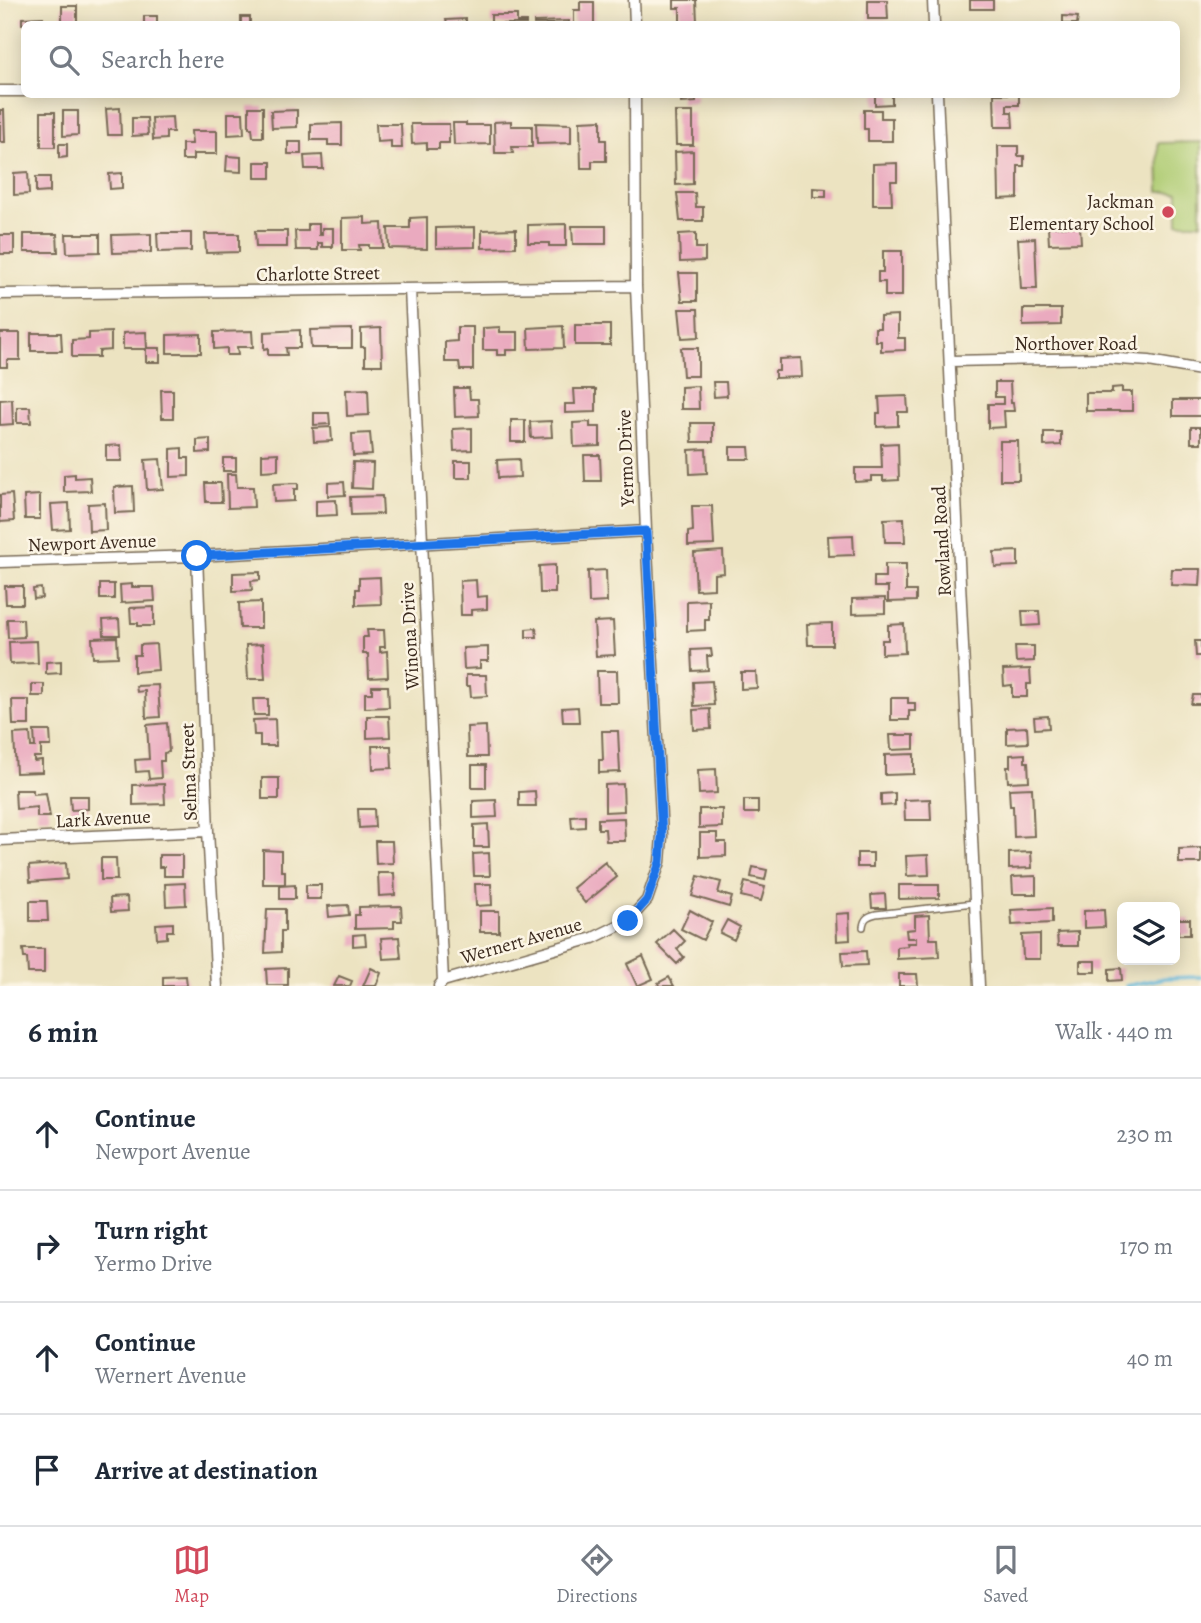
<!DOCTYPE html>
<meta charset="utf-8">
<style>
:root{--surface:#fff;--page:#f2f2f3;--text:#1f2937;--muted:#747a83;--line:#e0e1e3;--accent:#d1495b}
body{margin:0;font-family:Alegreya,serif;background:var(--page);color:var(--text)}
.controls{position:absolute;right:21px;bottom:21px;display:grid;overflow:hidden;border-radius:10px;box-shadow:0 4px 18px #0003}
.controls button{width:63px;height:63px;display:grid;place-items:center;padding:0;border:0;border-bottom:2px solid var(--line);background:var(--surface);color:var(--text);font:35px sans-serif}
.stop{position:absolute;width:21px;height:21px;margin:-16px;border:5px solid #1a73e8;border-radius:50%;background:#fff}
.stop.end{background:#1a73e8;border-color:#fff;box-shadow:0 2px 7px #0008}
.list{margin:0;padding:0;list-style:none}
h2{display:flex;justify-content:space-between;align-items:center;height:91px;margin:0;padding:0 28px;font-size:30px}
h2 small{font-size:23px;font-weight:400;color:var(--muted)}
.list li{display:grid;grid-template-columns:46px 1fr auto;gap:21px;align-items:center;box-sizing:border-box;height:112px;padding:0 28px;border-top:2px solid var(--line)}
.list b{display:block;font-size:26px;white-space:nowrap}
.list p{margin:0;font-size:23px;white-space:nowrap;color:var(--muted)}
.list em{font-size:23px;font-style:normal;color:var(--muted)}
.icon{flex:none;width:38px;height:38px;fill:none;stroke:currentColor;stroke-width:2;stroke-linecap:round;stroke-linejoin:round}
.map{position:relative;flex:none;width:1201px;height:986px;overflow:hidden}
.search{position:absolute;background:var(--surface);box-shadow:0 4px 18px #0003;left:21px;right:21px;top:21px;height:77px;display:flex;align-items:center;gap:18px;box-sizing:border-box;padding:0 24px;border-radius:10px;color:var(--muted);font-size:26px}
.sheet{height:539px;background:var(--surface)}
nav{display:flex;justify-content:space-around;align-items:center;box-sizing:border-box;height:98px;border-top:2px solid var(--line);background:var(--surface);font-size:19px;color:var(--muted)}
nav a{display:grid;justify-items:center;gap:4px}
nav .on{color:var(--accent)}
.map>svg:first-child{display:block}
.green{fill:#afcc73;stroke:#757b48;stroke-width:2}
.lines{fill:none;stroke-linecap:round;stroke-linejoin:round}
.stream{stroke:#5fb8dc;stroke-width:3.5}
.building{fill:#eaaabf}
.service-casing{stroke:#796b57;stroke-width:8}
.minor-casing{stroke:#796b57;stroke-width:13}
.service{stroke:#fff;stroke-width:5}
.minor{stroke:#fff;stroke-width:10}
.route{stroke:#1a73e8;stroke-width:9}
.poi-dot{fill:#d1495b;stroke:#fcf5e5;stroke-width:2.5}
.labels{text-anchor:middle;stroke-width:5;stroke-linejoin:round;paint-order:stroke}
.poi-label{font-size:19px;fill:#3b2a1e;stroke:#fcf5e5;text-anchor:end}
.street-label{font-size:19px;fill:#3b2a1e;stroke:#fcf5e5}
</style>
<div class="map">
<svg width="1201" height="986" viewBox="0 0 1201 986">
<rect width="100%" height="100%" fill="#fcf5e5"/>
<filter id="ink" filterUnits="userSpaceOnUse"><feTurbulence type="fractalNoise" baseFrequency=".0143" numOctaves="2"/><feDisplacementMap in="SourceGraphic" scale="14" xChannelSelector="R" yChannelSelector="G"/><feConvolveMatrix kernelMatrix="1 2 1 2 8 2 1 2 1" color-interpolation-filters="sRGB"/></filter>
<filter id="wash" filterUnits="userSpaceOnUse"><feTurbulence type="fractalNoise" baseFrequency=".00686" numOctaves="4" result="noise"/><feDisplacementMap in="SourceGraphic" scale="28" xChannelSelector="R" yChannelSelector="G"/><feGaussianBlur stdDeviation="1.57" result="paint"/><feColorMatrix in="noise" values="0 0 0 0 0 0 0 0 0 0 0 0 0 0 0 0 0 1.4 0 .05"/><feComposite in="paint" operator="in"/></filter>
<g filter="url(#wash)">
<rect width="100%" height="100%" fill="#ece3c1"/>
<!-- green -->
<path class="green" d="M1201 142V223H1178V192H1159L1158 143Z"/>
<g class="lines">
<!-- stream -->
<path class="stream" d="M1126 986 1165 978 1201 977"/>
</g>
<g id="blocks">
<!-- building -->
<path class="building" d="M674 0H696L697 22H680V8H674Z
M868 0H887L888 19H868Z
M970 0H993V9H970Z
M580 2H594V24H574V10H580Z
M62 6H77V24H62Z
M491 15H517V22H526V24H491Z
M144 16H157V24H144Z
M1063 16 1078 17 1077 24H1063Z
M43 17 44 24H22V18Z
M241 17H250V24H241Z
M466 19V24H447L446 20Z
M569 21V24H534V22Z
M681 94H696V102L681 103Z
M875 94H892V104L875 105Z
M994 94H1019V105H1007V112H1012L1013 127H995Z
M249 107H263V137H253L252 128H249Z
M120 108 121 135H108L106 109Z
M0 110H4L5 142H0Z
M297 110V127L272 128 271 111Z
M864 110H881V118H892V141H868V129H864Z
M63 111H78V135L63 136Z
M41 112H55V147H41Z
M675 112H693V145H676Z
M228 113H243L244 134 228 135Z
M172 117 173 132H166V139L153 140 152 118Z
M132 118H147L148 135 132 136Z
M601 120V140H606V161H592V168H581L580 121Z
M511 121V126H532V147H512L513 153H495L494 122Z
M342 123V145H328V140H311V124Z
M453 123H466V125H490V144L454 145Z
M536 123 571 124V143L537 144Z
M376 124H401L402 148H391V141L377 142Z
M411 124H449V143H439V149H427V143L412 144Z
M191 131H217V154H193V160H182V144H192Z
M288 142H301V154H288Z
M59 144H67V157L59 158Z
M998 146H1018V156H1024V166H1018V198L999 199Z
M693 151V184L676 185 675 152Z
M322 155 323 169H305L304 156Z
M227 156 241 157V172L226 171Z
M255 162H271V178H255Z
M897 163V181H891L892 205H873V164Z
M28 172 29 194 14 195V173Z
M122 173V188L110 189 109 174Z
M36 177H50V192L36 193Z
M813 188 826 189V197H813Z
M677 193H695L696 207H703V221H680Z
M365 217V224L382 223 383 248H369V245H359L360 250H342V218Z
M427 217V249L389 248 388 228H410V218Z
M308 224H319V235H322V228H333V247H322V243H318V250H296L295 231H308Z
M566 224V246H549V243H528V225Z
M572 226H606V244H573Z
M1080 226 1081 243 1049 244 1048 227Z
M475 227V247L436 248V228Z
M516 229V247L482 248V230Z
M255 231H287V247H256Z
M157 233H191V251L158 252Z
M696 233V248H705V261L680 262 679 234Z
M24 234H57L58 252H24Z
M66 234H100V252L67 253Z
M151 234V252L113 253 112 235Z
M205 234H239V252L206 253Z
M0 235H14V254H0Z
M1035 238 1037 289H1021L1018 239Z
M883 251H902V296H885V282H878V272H883Z
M679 273H697V301H682Z
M679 309H698L699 337 682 338Z
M1023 309H1061V325L1023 326Z
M898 315V338H905V350L881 351V341H875V328H880V316Z
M575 325H610V345H575Z
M563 326 564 348 529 349 528 328Z
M457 327H473V370H460L459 362H445V342L457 341Z
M500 327V332H518V350H506V355H497V350H483V328Z
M381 328 382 365H365V347H361V329Z
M352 329V348H311L310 330Z
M300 330V348H286L287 355H268V348L264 349V332Z
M252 331 253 347H237L238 355H227V348L214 349V332Z
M111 332V350L99 351V357H72V340L89 339V333Z
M146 332 147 348H160V362H146V349H123V333Z
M0 333H20V360H7V367H0Z
M31 333H61L62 351H31Z
M201 334V353H167V335Z
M681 348H698V376H683Z
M801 358 802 377 775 378V371H779V359Z
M713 382H726L727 396 714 397Z
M995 382H1010L1011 403H1013L1014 411H1004L1005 427 988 428V404H1003V397H995Z
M698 386 699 409H681V387Z
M1122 387V392H1132V411H1086V393H1112V388Z
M454 388H469L470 399H478L479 416 455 417Z
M368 389 369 415 347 416 346 390Z
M574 389H596V412L565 413V404H575Z
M161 390H173V418H162Z
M907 396 908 412H898V426L877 427V413H880L879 397Z
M12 399 13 424 0 425V400Z
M1173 400H1201V416H1173Z
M17 407H30L31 423H17Z
M314 413H329L330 424 314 425Z
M511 420H525V442H511Z
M551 421 552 437 531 438 530 422Z
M590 422V427H600V446L574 447 573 423Z
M691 423H713V442H692Z
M331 427 332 441 314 442 313 428Z
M1191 427H1201V443H1191Z
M472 428V450L454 451 453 429Z
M1044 432H1061V445L1044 446Z
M370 433 372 455 353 456 352 434Z
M210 439V452L197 453V440Z
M1000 441H1018L1019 480H1000Z
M898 443 899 480 883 481V476H871V481L855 482V468H882L881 444Z
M121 445 122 461H106V446Z
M730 447H749L750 459H730Z
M182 448V458H189V476L171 477V449Z
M706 449 707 473 690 474 689 450Z
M278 453V470L262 471V454Z
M584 455H600L601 481H585Z
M223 458H236V471H223Z
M160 459 163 489 147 490 145 460Z
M519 459 520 477 498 478 497 460Z
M455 461H471V478H455Z
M353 462 373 463 372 489 352 488Z
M75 474V478L90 477 91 491 64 492V475Z
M227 474H236L237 487H253L254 507 228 508Z
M344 482 345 495 328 496V483Z
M205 483H221L222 502H206Z
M298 483V489H294V501L274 502 273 484Z
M133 486 134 512 115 513 114 487Z
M12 494 14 521 0 522V495Z
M40 495V519H25L24 496Z
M382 496 383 514 351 515 350 497Z
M336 500 337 515 316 516V501Z
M69 503 70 529 53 530 51 504Z
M105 503 106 530 89 531 88 504Z
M692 506H712L714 545 688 546V532L693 531Z
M904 518 905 542H885L884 519Z
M853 535 854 555 829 556 828 536Z
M723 551 724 573 714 574V589L696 590 694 553Z
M1018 551V566L995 567 994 552Z
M885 564H906V591H916V601L888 602V587H874V577H885Z
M555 565V593H540L539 566Z
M1172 569H1201L1200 586 1171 585Z
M606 570 607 602 589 603 588 571Z
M260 572V580L251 581 252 590 233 591V573Z
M380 577 381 604 356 605V589H359V578Z
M476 580 477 597 487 596V609L471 610V615H461L460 581Z
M100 584H114V599H100Z
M132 584V587H154L155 601 121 603 120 585Z
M5 586H23V604H6Z
M41 588 42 598 34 599 33 589Z
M885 598V613L852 614V599Z
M709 600V620H705V630L687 631V601Z
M261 602V628H240L239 603Z
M154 607V626H138V623H131L130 608Z
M1022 611H1039L1040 625 1023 626Z
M7 619H23L24 637 8 638Z
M119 619 120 635H104L103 620Z
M613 621 615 655 596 656 594 622Z
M832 623V645H808L807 624Z
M904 624 905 653 882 654V640H888V625Z
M536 628 537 637H526V629Z
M367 630H384L385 647H380V652L387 651 388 677 369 678 368 654H363V637H368Z
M117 637 118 657 93 658 92 638Z
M37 641 38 663 10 664 9 642Z
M1195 641H1201V656H1196Z
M156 644 158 670 134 672V655H140V645Z
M263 644 265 679H248L246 645Z
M1015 646H1034V661L1016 662Z
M488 647V661H480V668L464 669 463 648Z
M711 649 712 656H707L708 670 692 671 691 650Z
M61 661V673L46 674V662Z
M1030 669 1031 684H1027V697H1012V685L1004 686 1003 670Z
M597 671H617L618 703H598Z
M741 672H756L757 688 741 689Z
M466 675H486L487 696 471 697 470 686H466Z
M712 681 714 705 694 706 693 682Z
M32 684H44V696H32Z
M158 685 160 717 146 718 145 691 137 692 136 686Z
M372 686H388L389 707 365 708V693H372Z
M1193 695H1201V704H1191Z
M891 698H908V703H915V711H909V720H891Z
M253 699H268V715H254Z
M12 700H29V725H13Z
M578 707 579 722H563L562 708Z
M710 709 711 729 694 730 693 710Z
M367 716H389L390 737 367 738Z
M1048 716 1049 728 1035 729 1034 717Z
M275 719 276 746H260V735H254L253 720Z
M167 723 169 752 164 753V761H160L161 778 149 779 148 771 136 772 135 760 149 759 147 725Z
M486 726 487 757H468L467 727Z
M1027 727 1028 743 1007 744V728Z
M34 731H50L51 746H41V757H34V761L42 760V772L16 773 14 734 30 733 31 747H35Z
M602 731H618L620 772 599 773V760H603Z
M890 735H914V749L891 750Z
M372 746H391L392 768 373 769Z
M914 754V774L885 775V755Z
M1025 754V762H1028L1029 781 1008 782 1007 767H1010V755Z
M472 765H486V788H472Z
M716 769 717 793 699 794 698 770Z
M262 778H279V799H262Z
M164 784 165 804 133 805V785Z
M623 784 624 811 605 812V785Z
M1032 788 1034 836 1014 837 1013 806H1010L1009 789Z
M15 790H33V794L46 793 50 817H37V807L16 809Z
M535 791 536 806H519V792Z
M895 793V805L881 806V794Z
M70 796H88V809L71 810Z
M930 799 931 820H905L904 800Z
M496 800 497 817 473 818V801Z
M744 800H758V813H744Z
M358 809H374L375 827 359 828Z
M699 809H722V827L699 828Z
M585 815V827L572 828 571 816Z
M624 818 625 841H606L605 829H598V819Z
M488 824 489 847H474V825Z
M700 833H717V842H726V856L700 857Z
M375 841H392L393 863 376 864Z
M1201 848V863H1179V849Z
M263 850 281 851V871H285V884H263Z
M1031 852 1032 868 1009 869V853Z
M489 853 490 876H474L473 854Z
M857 853H873V867H857Z
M159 855H182V876H164V867H159Z
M928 855 929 875 907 876 906 856Z
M101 858H116L117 880H101Z
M605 862 617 877 585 903 573 888Z
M66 863 67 879 30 882 29 866Z
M753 867 767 870 765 880 751 877Z
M378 873H394L395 895 379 896Z
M698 876 721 882 718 893 732 897 729 907 692 896Z
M1036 876V894H1013L1012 877Z
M745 882 765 887 761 901 741 896Z
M185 883 186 905 166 906 165 884Z
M475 884H491L492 905 476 906Z
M295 885V899H280V886Z
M306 885H321V899H306Z
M899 885H939V898L899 899Z
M885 894 886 908H872L871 895Z
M127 897 128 911 111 912 110 898Z
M30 901H47L48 921H30Z
M348 905 349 915 329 917 328 906Z
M401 906 402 921H394V928L355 929V915H359V907Z
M1052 908V923L1012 925 1011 910Z
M267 909H285V931H281V952L265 953Z
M690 910 712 922 703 940 681 929Z
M1104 910 1105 927 1084 928V911Z
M480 911H499V932H480Z
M849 913 850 940 837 941 836 914Z
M929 915 930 939H938L939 957 897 959V947L908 946 907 943H916V938H907L906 930 915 929V916Z
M1178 919H1190V935H1178Z
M727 920 740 927 734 940 720 933Z
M173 923V931H167V938L157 939 156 924Z
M673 929 685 941 677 949 684 957 677 964 657 944Z
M1078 932V946H1058L1057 933Z
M365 934 366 945 353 946V935Z
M1040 934V959H1023L1022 935Z
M399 937 401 958 383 959 381 938Z
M23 949H44V973H28L27 958H24Z
M866 951 867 965 843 966 842 952Z
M643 956 653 979 637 986 627 964Z
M1080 961H1096V972H1080Z
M288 968V985H267L266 969Z
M371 968 381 973 376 986H363Z
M1121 968 1122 980 1109 981V969Z
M899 974H917L918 986H899Z
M186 976 187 986H163V977Z
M339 976 352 981 350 986H334Z
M669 977 674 986H659L658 983Z"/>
</g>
</g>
<g filter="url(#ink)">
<use href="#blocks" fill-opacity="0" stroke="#796b57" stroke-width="2"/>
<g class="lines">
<defs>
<path id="service" d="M863 927C864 918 868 916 876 914L974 903"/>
<path id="minor" d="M634 0 635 24
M933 0 934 24
M0 91H24
M937 94 979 986
M410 289 443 981
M0 294 636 286
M950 361 1104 358 1149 361 1201 370
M197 556 208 831 217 986
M0 562 197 556 646 531
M0 840 208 831
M439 986 443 981 593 938 628 921 647 900 660 862 662 836 646 531 636 286 635 94"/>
</defs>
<!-- service casing -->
<use href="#service" class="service-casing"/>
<!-- minor casing -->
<use href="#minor" class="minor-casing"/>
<!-- service -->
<use href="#service" class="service"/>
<!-- minor -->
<use href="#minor" class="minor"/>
</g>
</g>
<g class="lines" filter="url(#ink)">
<!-- route -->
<path class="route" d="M197 556 646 531 662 836 660 862 647 900 628 921"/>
</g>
<!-- markers -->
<circle class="poi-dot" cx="1168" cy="212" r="7"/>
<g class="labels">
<!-- poi labels -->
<g class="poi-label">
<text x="1154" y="208">Jackman<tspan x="1154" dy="22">Elementary School</tspan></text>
</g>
<!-- street labels -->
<g class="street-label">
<text transform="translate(318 273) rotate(-1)" y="7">Charlotte Street</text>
<text x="1076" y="350">Northover Road</text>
<text transform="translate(625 458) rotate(-92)" y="7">Yermo Drive</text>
<text transform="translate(941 541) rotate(-93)" y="7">Rowland Road</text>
<text transform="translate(92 542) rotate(-2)" y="7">Newport Avenue</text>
<text transform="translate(409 636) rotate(-93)" y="7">Winona Drive</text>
<text transform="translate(188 772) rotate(-92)" y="7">Selma Street</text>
<text transform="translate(103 818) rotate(-3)" y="7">Lark Avenue</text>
<text transform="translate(521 940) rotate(-16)" y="7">Wernert Avenue</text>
</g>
</g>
</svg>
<div class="controls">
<button><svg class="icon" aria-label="layers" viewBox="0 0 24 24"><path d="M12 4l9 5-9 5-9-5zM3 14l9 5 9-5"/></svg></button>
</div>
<div class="stop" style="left:197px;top:556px"></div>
<div class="stop end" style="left:628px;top:921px"></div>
<div class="search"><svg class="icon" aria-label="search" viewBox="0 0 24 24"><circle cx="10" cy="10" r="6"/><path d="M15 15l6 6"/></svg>Search here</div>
</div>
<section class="sheet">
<h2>6 min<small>Walk · 440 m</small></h2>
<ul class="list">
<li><svg class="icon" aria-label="ahead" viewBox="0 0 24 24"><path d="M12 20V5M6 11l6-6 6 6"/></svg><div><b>Continue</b><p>Newport Avenue</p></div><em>230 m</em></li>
<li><svg class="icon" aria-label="right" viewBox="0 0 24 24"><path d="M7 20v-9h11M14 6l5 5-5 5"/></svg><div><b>Turn right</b><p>Yermo Drive</p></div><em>170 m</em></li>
<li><svg class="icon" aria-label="ahead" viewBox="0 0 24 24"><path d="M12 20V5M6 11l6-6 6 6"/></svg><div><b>Continue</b><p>Wernert Avenue</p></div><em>40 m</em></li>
<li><svg class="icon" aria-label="arrive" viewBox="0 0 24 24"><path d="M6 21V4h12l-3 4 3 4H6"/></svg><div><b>Arrive at destination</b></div></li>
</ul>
</section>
<nav>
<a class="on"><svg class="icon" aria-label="map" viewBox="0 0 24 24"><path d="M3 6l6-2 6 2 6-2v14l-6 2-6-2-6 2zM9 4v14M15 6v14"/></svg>Map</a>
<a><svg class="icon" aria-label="directions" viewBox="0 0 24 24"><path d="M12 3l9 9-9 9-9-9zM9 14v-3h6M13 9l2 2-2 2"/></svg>Directions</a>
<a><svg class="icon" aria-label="saved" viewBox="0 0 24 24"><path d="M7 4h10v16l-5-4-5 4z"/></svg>Saved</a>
</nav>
